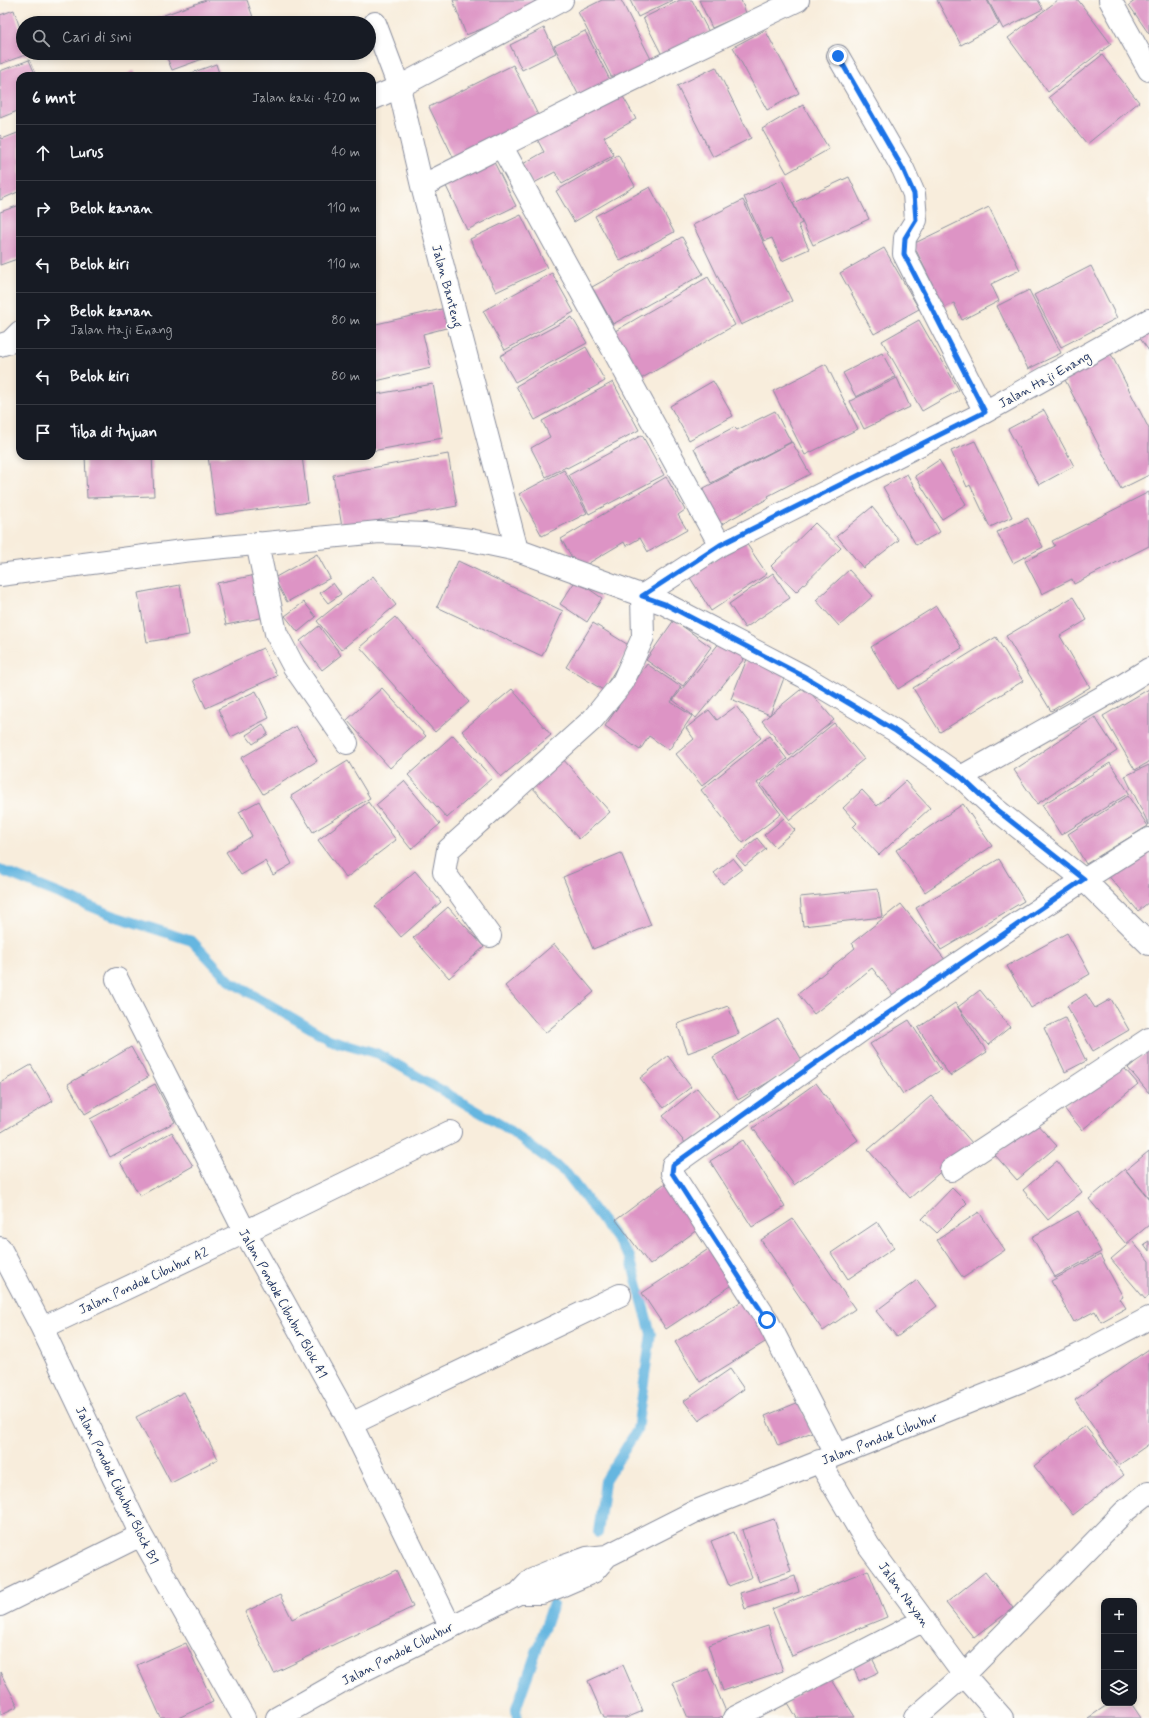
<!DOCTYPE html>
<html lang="id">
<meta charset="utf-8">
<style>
:root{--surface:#171b24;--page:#20242c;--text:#f1f3f6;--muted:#9ea1a6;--line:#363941}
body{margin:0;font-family:Mynerve,sans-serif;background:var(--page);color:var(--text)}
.controls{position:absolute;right:12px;bottom:12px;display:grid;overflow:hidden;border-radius:8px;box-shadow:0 2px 6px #0003}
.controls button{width:36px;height:36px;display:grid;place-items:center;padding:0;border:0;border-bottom:1px solid var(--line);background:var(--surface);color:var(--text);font:20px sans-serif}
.stop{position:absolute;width:12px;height:12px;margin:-9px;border:3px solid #1a73e8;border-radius:50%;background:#fff}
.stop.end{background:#1a73e8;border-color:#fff;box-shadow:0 1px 4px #0008}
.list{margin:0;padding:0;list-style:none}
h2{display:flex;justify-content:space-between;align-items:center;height:52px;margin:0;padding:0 16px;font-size:17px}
h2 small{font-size:13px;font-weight:400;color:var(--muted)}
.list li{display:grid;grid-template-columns:26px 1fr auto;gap:12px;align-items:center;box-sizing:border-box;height:56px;padding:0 16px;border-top:1px solid var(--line)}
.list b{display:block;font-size:15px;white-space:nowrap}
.list p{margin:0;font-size:13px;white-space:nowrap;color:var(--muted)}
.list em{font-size:13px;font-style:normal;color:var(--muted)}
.icon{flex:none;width:22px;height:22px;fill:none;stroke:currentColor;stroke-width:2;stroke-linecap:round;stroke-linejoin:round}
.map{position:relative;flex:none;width:1149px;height:1718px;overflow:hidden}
.search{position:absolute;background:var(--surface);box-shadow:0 2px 6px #0003;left:16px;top:16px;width:360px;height:44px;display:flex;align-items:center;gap:10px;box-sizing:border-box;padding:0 14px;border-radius:22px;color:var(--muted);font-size:15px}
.panel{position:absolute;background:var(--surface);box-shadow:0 2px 6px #0003;left:16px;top:72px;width:360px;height:388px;border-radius:12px}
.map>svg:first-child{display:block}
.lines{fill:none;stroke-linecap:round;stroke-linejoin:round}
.stream{stroke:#65b6e0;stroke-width:10}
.building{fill:#dd94c5}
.minor-casing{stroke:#8a8e9d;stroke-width:24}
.tertiary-casing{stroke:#8a8e9d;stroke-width:24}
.minor{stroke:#fff;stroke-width:22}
.tertiary{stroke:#fff;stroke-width:22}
.route{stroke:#1a73e8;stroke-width:5}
.labels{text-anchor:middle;stroke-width:3.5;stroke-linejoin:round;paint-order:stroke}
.street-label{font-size:13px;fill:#1b2f5e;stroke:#fdfcf7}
</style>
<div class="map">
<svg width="1149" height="1718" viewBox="0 0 1149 1718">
<rect width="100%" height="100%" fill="#fdfcf7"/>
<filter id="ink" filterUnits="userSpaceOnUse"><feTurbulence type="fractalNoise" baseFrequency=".025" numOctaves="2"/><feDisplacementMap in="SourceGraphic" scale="8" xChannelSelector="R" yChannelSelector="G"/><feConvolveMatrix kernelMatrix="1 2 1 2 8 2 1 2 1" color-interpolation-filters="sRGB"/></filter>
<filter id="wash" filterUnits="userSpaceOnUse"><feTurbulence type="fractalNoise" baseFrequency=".012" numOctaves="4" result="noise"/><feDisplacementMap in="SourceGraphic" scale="16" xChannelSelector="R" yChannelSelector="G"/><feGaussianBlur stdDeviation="0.9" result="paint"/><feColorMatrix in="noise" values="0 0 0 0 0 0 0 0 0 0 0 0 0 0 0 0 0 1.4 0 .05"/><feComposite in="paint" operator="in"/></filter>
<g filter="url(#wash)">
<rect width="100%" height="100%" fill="#f8eddc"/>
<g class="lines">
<!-- stream -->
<path class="stream" d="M0 870 117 917 192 941 231 982 329 1039 379 1054 505 1127 567 1174 630 1257 651 1334 637 1430 605 1481 598 1533
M517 1718 516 1709 553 1604"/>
</g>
<g id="blocks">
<!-- building -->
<path class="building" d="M206 0H247L255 23H154L153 19Z
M453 0H549L550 3 466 35Z
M602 0H621L653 63 614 82 578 12Z
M630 0H673L638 17Z
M680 0H692L709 32 662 55 643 18Z
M699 0H741L746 13 712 28Z
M937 0H987L999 24 961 45Z
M988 0H1038L1043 9 1003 29Z
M1058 0H1078L1111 44 1048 92 1008 38Z
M1136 0H1149V34L1129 5Z
M14 10 23 38V53H31L0 64V15Z
M544 28 556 53 522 70 510 45Z
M765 30 799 93 767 110 733 47Z
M585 31 611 82 580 98 554 46Z
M165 53H219L172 70Z
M1102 55 1139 102 1087 144 1049 97Z
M29 60 36 76H20V110L0 118V71Z
M216 64 220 76H183Z
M513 65 541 121 456 163 429 107Z
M716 67 751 138 713 157 677 86Z
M134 71 136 76H123Z
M622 95 636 119 604 137 614 155 562 184 555 172 532 184 521 165 544 152 537 139Z
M803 105 829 149 787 173 762 129Z
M20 132V191L0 200V135L2 139Z
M618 155 635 186 574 222 556 191Z
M493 160 516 206 467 230 445 184Z
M849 177 869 219 813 245 793 203Z
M782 180 802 223 798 225 809 249 782 261 772 238 764 241 744 197Z
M650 187 674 232 620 261 595 216Z
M743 200 792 301 741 325 693 225Z
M20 205V258L0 265V212Z
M989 207 1020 270 991 284 999 301 962 320 954 303 944 308 913 244Z
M521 215 547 268 496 292 470 239Z
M682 237 703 274 613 324 592 287Z
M884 248 919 309 874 334 840 273Z
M1091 266 1117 318 1061 347 1034 295Z
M552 273 574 312 505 350 483 311Z
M708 277 735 325 637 381 610 334Z
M1029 290 1061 353 1028 369 997 306Z
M446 308 450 327 423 334 431 368 372 382V325Z
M572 317 587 343 515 382 500 356Z
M919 320 959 390 922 411 882 341Z
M1149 330V351L1139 337Z
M586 347 605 381 535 420 516 386Z
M882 353 895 377 856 397 843 373Z
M1111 354 1149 429V475L1121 489 1064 378Z
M826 364 858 429 805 455 773 391Z
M897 378 910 407 864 429 850 401Z
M713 381 733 416 689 440 670 406Z
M613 382 639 430 567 468 566 467 546 477 531 448 550 437 542 421Z
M433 384 443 438 372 451V395Z
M1044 410 1074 466 1039 485 1008 429Z
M775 411 791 442 711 483 694 448 734 427 737 430Z
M642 435 664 475 589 514 569 475Z
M975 441 1012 517 990 527 970 485 967 487 951 451Z
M792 442 810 474 768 496 769 498 720 525 702 489Z
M448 454 457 506 342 527 333 475Z
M85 456H152L154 496 87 498Z
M208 456H302L308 503 216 515Z
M939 460 966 504 942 519 915 476Z
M564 470 587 513 542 536 519 494Z
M907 474 940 532 916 545 883 487Z
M666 477 685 510 678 515 687 530 648 552 640 538 626 546 624 542 579 569 561 539Z
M1149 492V546L1074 584 1072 579 1042 594 1025 561 1055 546 1052 541Z
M872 507 899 540 863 568 837 536Z
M1028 518 1043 547 1013 563 997 532Z
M815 523 841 548 796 592 771 566Z
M744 540 767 574 711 611 689 576Z
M317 554 330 578 287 602 274 578Z
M458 561 563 611 542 656 437 607Z
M849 570 873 596 839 626 816 600Z
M773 573 790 598 745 628 729 604Z
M256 575 265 617 226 625 217 583Z
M373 576 396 605 341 650 317 621Z
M576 580 602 598 587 622 560 604Z
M333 583 341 594 328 603 320 593Z
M180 585 189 635 147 642 138 593Z
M1073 597 1087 620 1060 636 1090 687 1051 711 1006 636Z
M304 602 316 617 298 632 285 616Z
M936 606 962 648 898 689 871 647Z
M395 617 469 702 435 732 360 647Z
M674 620 711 647 683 686 646 660Z
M593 623 630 646 603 690 566 667Z
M319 626 341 655 322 670 300 641Z
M996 637 1023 681 940 732 913 688Z
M721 641 744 659 696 718 673 700Z
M263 648 277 676 206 708 193 680Z
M749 654 787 670 770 715 731 699Z
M647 664 681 687 671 702 692 716 669 750 649 736 640 750 605 726Z
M805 686 834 720 790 756 762 721Z
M382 688 426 736 390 768 347 720Z
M512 689 551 735 501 777 462 731Z
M1149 689V762L1135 770 1103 716Z
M256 691 269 718 231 737 218 709Z
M736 706 761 738 702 786 676 754 694 739 686 728 709 710 717 720Z
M1095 717 1117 751 1037 804 1014 770Z
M834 723 864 759 790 820 760 784Z
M263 724 268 734 253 744 246 735Z
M296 726 317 761 263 794 241 758Z
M453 735 492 778 447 818 408 775Z
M769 736 787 759 757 783 781 814 743 843 701 790Z
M562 758 610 812 579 839 531 786Z
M348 761 370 798 313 832 291 796Z
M1110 763 1129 793 1061 835 1042 805Z
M1149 765V825L1125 776Z
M404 781 440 824 411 849 376 805Z
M905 781 930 808 879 855 853 827 857 823 843 808 862 790 877 806Z
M1128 796 1148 826 1086 864 1068 834Z
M259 801 292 864 273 875 265 861 241 875 226 852 252 836 239 812Z
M368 802 396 840 346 878 318 840Z
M963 804 992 846 925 892 896 850Z
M784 818 795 830 775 847 764 835Z
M757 838 766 849 745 866 736 856Z
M1143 845 1149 852V902L1138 911 1107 874Z
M621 853 651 925 593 949 563 877Z
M733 858 742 869 723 884 714 873Z
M999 859 1024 901 941 950 916 908Z
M415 871 441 902 401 937 375 906Z
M878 889 882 917 803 926 800 897Z
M901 904 946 961 897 1000 872 968 814 1014 798 994 855 948 852 943Z
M448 907 484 947 449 978 413 938Z
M1067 933 1090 974 1031 1008 1007 966Z
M554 944 594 992 545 1033 505 986Z
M980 990 1010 1027 988 1045 958 1007Z
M1086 994 1095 1008 1111 999 1129 1030 1093 1051 1067 1006Z
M955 1003 987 1052 950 1076 918 1028Z
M728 1006 739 1034 688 1053 677 1024Z
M1065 1018 1086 1061 1065 1072 1044 1028Z
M778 1019 803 1062 738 1100 713 1057Z
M909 1020 941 1070 903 1094 870 1044Z
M131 1047 148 1077 85 1114 68 1084Z
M1149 1050V1093L1128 1068Z
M668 1056 691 1087 664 1108 640 1078Z
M1119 1062 1138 1084 1082 1130 1063 1107Z
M31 1065 53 1101 0 1133V1083Z
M816 1083 858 1140 794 1185 753 1128Z
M155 1084 175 1122 110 1157 90 1119Z
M697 1088 720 1117 687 1145 663 1116Z
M931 1096 973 1144 910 1198 868 1150Z
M1034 1121 1057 1146 1017 1180 995 1155Z
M172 1132 193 1166 140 1196 120 1162Z
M743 1140 785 1207 752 1227 710 1161Z
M1149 1151V1198L1126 1170Z
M1057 1161 1082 1192 1048 1220 1023 1190Z
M1125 1169 1149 1199V1225L1126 1244 1089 1199Z
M668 1181 702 1226 650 1265 616 1220Z
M952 1188 967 1203 937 1233 922 1219Z
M1078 1211 1101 1252 1055 1277 1032 1237Z
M979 1212 1005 1250 963 1278 937 1240Z
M793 1219 855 1309 823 1331 761 1240Z
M877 1222 894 1248 848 1279 831 1253Z
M1132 1241 1149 1261V1296L1145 1299 1111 1259Z
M1149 1241V1251L1144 1244Z
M716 1244 740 1280 666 1329 642 1293Z
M1100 1255 1123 1297 1120 1299 1126 1308 1101 1322 1095 1311 1074 1322 1051 1281Z
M917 1280 937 1306 897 1337 876 1311Z
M745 1299 770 1339 700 1382 675 1342Z
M1149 1349V1444L1119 1465 1075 1400Z
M730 1369 744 1389 699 1421 684 1401Z
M184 1392 218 1459 171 1483 136 1417Z
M799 1402 812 1432 778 1446 765 1416Z
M1085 1426 1124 1475 1073 1515 1034 1466Z
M774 1519 791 1571 759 1582 742 1530Z
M734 1532 752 1577 729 1586 711 1541Z
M396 1570 413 1607 274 1673 245 1612 280 1595 292 1619Z
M868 1570 887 1617 792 1656 772 1609Z
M985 1572 1013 1608 974 1638 946 1603Z
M795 1576 799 1592 745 1609 740 1593Z
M768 1626 783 1671 723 1691 708 1645Z
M186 1643 213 1702 178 1718H161L137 1665Z
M872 1658 879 1672 859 1681 853 1667Z
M623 1665 643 1711 626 1718H604L588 1681Z
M708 1669 727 1714 718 1718H688L673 1683Z
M0 1672 18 1706 0 1715Z
M829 1675 855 1717 797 1718 787 1701Z
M1110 1703H1131L1141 1718H1088Z"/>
</g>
</g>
<g filter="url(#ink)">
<use href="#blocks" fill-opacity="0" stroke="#8a8e9d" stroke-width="1"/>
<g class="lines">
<defs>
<path id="minor" d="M1110 0 1149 70
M375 23 399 87 422 186 517 550
M838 56 903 169 914 194 916 220 905 238 904 254 985 412
M372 99 399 87 562 0
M502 147 720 545
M422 186 626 83 798 0
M0 345 10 342 20 332
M257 543 276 633 294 667 347 743
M961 777 1120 687 1149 669
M490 936 444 872 448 850 592 720 623 682 643 637 642 596 720 545 985 412 1149 320
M117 979 245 1232 351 1424 450 1626
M951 1170 1149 1039
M0 1248 42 1328 141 1535 244 1718
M42 1328 245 1232 450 1132
M351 1424 620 1295
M836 1454 767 1320 672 1173 673 1165C829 1053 985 940 1149 839
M819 1461 869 1546 964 1675 1002 1718
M519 1593H542L563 1585 593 1572 607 1556
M0 1605 141 1535
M277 1718 344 1680 519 1593 532 1579 556 1569 587 1558 607 1556 694 1512 1026 1379 1079 1355 1149 1318
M734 1718 924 1620
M915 1718 964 1675 1125 1511 1149 1492"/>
<path id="tertiary" d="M0 575 183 551 379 532 424 534 470 540 517 550 665 604 803 676 894 730 961 777 993 807 1083 879 1149 944"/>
</defs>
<!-- minor casing -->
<use href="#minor" class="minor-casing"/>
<!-- tertiary casing -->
<use href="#tertiary" class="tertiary-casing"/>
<!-- minor -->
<use href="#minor" class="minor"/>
<!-- tertiary -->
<use href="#tertiary" class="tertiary"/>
</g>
</g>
<g class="lines" filter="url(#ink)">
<!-- route -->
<path class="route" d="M767 1320 672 1173 673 1165 814 1064 1084 879 993 807 961 777 894 730 803 676 665 604 642 596 720 545 985 412 904 254 905 238 916 220 914 194 903 169 838 56"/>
</g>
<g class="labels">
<!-- street labels -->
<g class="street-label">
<text transform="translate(448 286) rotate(75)" y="5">Jalan Banteng</text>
<text transform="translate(1044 379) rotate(-29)" y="5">Jalan Haji Enang</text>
<text transform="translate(143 1280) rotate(-25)" y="5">Jalan Pondok Cibubur A2</text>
<text transform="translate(284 1303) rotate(61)" y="5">Jalan Pondok Cibubur Blok A1</text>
<text transform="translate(879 1438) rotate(-21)" y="5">Jalan Pondok Cibubur</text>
<text transform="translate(118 1485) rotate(64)" y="5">Jalan Pondok Cibubur Block B1</text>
<text transform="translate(905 1594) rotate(54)" y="5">Jalan Nayan</text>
<text transform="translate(397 1653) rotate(-27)" y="5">Jalan Pondok Cibubur</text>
</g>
</g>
</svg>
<div class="controls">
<button>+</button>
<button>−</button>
<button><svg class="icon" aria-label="layers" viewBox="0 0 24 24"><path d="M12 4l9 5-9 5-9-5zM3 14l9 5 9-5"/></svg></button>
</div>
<div class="stop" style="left:767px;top:1320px"></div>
<div class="stop end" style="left:838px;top:56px"></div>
<div class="search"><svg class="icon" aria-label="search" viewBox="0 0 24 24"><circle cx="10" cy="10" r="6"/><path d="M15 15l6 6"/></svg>Cari di sini</div>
<section class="panel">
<h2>6 mnt<small>Jalan kaki · 420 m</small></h2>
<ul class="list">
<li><svg class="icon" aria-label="ahead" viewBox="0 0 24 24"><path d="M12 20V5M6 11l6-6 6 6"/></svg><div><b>Lurus</b></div><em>40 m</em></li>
<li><svg class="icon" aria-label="right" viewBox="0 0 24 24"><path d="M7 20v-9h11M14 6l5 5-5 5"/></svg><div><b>Belok kanan</b></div><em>110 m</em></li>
<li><svg class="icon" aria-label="left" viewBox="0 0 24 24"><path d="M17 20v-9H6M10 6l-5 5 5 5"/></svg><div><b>Belok kiri</b></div><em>110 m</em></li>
<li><svg class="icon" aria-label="right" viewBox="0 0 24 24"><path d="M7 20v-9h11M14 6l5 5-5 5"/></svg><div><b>Belok kanan</b><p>Jalan Haji Enang</p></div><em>80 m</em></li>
<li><svg class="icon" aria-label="left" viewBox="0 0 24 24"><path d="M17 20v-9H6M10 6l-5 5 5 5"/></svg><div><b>Belok kiri</b></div><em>80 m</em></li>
<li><svg class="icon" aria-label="arrive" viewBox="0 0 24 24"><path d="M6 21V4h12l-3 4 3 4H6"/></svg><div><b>Tiba di tujuan</b></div></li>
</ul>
</section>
</div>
